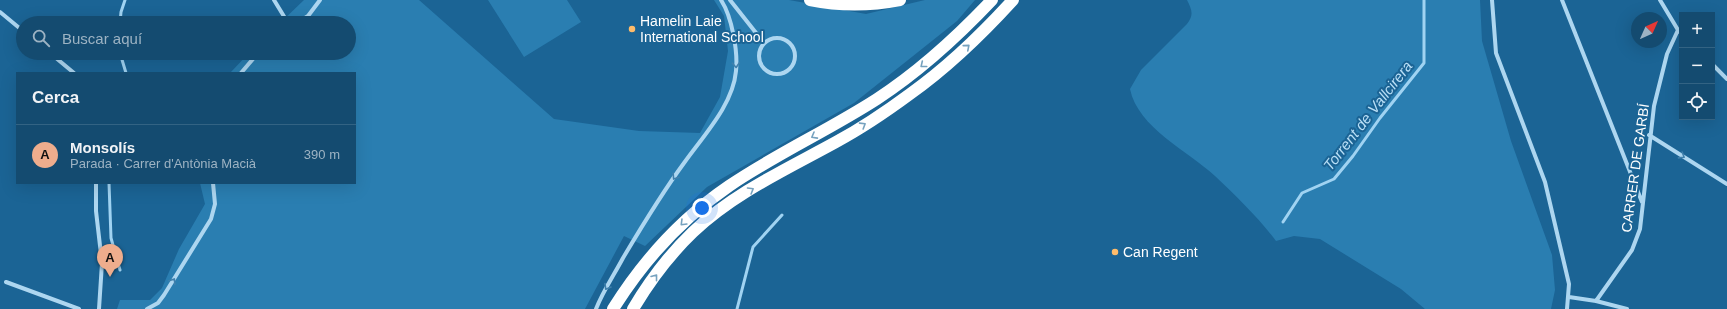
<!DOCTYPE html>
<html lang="es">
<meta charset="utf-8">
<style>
:root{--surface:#144b70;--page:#1d5275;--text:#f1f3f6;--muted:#9db3c3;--line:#336383;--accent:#eead8d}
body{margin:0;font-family:Helvetica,sans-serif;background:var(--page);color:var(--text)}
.controls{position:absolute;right:12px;top:12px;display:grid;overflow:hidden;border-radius:0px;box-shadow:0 4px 16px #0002}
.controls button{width:36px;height:36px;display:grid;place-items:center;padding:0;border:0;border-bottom:1px solid var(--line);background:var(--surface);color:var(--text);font:20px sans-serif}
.compass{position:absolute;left:1631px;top:12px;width:36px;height:36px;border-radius:50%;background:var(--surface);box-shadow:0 4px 16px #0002;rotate:45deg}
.you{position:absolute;left:702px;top:208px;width:14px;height:14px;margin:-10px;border:3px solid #fff;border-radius:50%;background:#1a73e8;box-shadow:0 0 0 6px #1a73e833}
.badge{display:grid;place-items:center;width:26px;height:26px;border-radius:50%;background:var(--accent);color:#111;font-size:13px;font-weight:700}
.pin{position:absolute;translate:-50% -33px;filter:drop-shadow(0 1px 2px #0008)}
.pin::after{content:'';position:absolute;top:21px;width:14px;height:12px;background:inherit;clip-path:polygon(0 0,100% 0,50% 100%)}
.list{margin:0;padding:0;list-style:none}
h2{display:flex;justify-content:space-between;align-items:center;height:52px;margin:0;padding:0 16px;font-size:17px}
h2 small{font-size:13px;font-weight:400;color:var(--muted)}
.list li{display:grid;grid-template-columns:26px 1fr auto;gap:12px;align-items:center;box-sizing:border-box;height:60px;padding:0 16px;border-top:1px solid var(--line)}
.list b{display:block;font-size:15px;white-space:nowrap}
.list p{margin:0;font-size:13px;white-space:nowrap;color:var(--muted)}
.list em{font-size:13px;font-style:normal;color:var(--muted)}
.icon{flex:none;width:22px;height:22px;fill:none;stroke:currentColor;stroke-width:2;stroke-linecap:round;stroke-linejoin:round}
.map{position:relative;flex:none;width:1727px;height:309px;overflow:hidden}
.search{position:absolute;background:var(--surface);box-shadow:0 4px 16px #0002;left:16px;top:16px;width:340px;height:44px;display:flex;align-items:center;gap:10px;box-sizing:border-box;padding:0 14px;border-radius:22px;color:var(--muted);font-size:15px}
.panel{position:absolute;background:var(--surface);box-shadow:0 4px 16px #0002;left:16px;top:72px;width:340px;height:112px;border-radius:0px}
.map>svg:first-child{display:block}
.green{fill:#2a7eb1}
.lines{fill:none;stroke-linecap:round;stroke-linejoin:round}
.stream{stroke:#a0d3f2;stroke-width:3}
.street{stroke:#add6f0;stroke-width:4}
.highway{stroke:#fff;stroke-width:12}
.oneway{stroke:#76a2bf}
.oneway2{stroke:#4080ac}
.poi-dot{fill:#ffbc6b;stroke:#1b6495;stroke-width:1.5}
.labels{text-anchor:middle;stroke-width:4;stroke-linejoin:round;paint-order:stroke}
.poi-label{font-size:14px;fill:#fff;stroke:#1b6495;text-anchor:start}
.street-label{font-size:14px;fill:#fff;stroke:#1b6495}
.water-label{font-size:15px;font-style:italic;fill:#b9dff6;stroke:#1b6495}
</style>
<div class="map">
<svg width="1727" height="309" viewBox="0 0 1727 309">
<rect width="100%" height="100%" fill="#1b6495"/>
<!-- green -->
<path class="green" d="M304 0H419L554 119 639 131 700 133 720 97 728 51 724 16 714 0H789L866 14 925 0H975L957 21 854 103 707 187 645 246 624 236 585 309H117L120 300H150L162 288 179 249 205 204 200 183H355V73H230L249 53H349V23H280Z
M488 0H567L581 22 524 57Z
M1187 0H1480L1482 41 1511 141 1552 255 1555 290 1551 309H1425L1401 289 1320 239 1294 236 1276 241C1258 217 1236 196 1215 176 1188 151 1138 128 1130 89L1141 70 1187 24C1194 15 1192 10 1187 0Z"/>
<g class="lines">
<!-- stream -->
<path class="stream" d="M120 23 121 12 125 0
M120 53 126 73
M109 183 111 238 120 270
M1283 222 1302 193 1334 179 1353 156 1380 118 1424 63V0
M737 309 753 247 782 215"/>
<!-- street -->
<path class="street" d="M274 0 288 23
M730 0 764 43
M1492 0 1496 53 1545 182 1569 284 1567 309
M1562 0 1642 202
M1660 0 1678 30 1682 34
M0 12 23 31
M297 23 308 16 320 0
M759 56a18 18 0 1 1 36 0a18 18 0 1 1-36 0Z
M50 53 74 73
M1712 64 1727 79
M241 73 258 53
M1649 135 1727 184
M96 183V211L102 263 99 309
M6 282 79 309
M1569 297 1596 301 1627 309
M1596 301 1632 250 1640 229 1654 106 1667 54 1678 30
M147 309 158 303 164 295 211 219 215 204 213 183
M596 309C603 291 614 275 623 258 642 226 662 193 684 163 703 136 733 105 736 71 738 51 732 17 721 0"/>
<!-- highway -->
<path class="highway" d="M810 0C840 6 869 6 900 0
M613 309C643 261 682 218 729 186 776 154 829 130 877 99 920 71 957 37 992 0
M633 309C649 282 670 254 693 232 734 193 787 169 836 142 862 128 887 111 910 94 948 67 982 34 1013 0"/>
</g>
<!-- one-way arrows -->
<defs><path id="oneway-chevron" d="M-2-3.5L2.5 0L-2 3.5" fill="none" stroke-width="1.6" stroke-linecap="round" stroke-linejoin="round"/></defs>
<g class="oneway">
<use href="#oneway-chevron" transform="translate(967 47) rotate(-41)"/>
<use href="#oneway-chevron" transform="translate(923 65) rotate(141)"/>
<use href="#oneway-chevron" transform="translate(863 125) rotate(-32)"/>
<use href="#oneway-chevron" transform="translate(814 136) rotate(151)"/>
<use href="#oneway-chevron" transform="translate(751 190) rotate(-31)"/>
<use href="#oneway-chevron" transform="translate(683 223) rotate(135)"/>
<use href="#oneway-chevron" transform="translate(655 277) rotate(-52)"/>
</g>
<g class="oneway2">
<use href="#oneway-chevron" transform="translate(736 65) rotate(87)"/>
<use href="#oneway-chevron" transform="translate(1682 156) rotate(32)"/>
<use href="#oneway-chevron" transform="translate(675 177) rotate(123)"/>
<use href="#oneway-chevron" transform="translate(173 281) rotate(-58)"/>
<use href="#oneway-chevron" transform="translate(607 287) rotate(120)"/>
</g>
<!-- markers -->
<g class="poi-dot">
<circle cx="632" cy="29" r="4"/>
<circle cx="1115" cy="252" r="4"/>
</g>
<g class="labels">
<!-- poi labels -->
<g class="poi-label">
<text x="640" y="26">Hamelin Laie<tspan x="640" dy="16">International School</tspan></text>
<text x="1123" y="257">Can Regent</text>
</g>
<!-- street labels -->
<g class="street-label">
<text transform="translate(1635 168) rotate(-82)" y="5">CARRER DE GARBÍ</text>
</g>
<!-- water labels -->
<g class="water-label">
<text transform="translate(1368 116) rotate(-52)" y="5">Torrent de Vallcirera</text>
</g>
</g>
</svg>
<div class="controls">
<button>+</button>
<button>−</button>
<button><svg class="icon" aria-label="locate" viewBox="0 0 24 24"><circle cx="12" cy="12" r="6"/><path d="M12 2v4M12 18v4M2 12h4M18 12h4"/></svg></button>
</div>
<svg class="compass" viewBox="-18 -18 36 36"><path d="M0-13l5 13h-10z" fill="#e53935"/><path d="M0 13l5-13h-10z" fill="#9db3c3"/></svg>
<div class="you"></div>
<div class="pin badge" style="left:110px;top:277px">A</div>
<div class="search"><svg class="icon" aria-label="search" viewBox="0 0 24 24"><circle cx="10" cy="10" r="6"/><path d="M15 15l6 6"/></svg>Buscar aquí</div>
<section class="panel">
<h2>Cerca<small></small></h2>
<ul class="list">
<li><span class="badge">A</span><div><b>Monsolís</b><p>Parada · Carrer d'Antònia Macià</p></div><em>390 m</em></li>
</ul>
</section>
</div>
